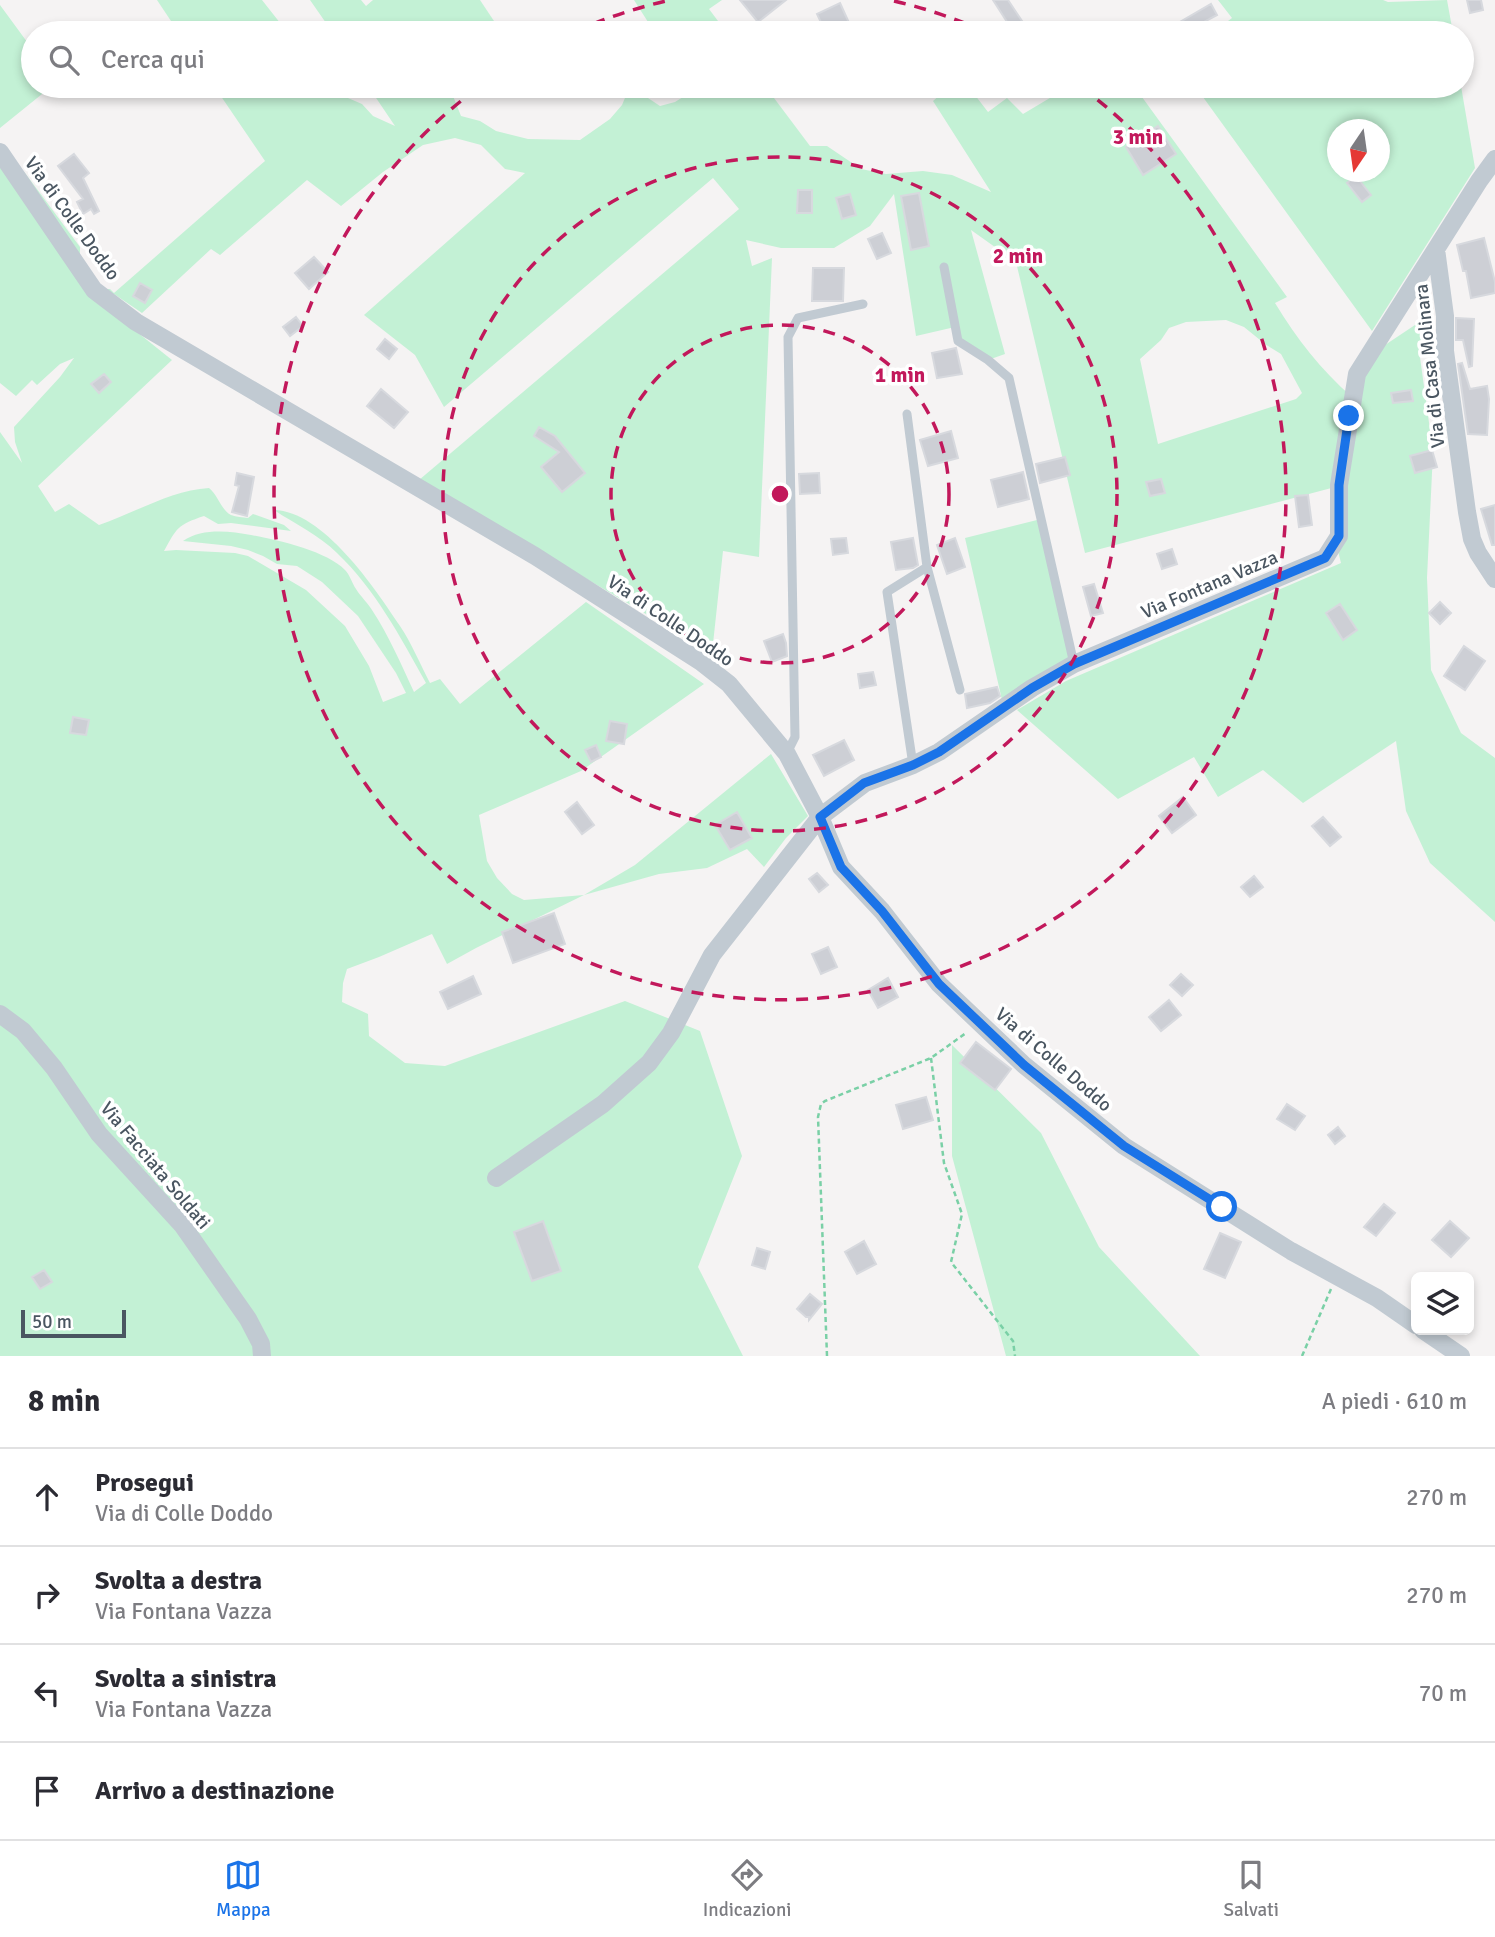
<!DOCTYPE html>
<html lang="it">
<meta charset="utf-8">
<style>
:root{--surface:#fff;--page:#f7f7f7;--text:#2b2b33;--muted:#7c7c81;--line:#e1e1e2;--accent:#1a73e8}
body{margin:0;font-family:Signika,sans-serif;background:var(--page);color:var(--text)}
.controls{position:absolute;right:21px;bottom:21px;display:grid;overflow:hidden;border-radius:10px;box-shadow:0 4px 10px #0003}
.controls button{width:63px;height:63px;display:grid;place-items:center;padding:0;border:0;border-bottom:2px solid var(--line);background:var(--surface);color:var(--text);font:35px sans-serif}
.compass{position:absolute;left:1327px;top:119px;width:63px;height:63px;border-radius:50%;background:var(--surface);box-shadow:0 4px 10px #0003;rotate:193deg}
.scale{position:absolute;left:21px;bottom:18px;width:105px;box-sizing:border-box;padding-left:7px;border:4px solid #4a5661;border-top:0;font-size:19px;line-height:24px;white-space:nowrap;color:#4a5661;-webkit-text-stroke:5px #fff;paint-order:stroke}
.stop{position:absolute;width:21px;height:21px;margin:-16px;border:5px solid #1a73e8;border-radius:50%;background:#fff}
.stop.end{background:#1a73e8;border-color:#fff;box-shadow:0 2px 7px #0008}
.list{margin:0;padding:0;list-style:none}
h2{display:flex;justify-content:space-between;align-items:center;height:91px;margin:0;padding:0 28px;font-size:30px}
h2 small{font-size:23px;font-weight:400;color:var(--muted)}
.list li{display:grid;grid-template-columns:46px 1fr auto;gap:21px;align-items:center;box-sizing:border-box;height:98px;padding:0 28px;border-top:2px solid var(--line)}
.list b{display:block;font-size:26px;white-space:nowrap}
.list p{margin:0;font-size:23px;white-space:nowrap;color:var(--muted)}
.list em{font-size:23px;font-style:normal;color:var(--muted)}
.icon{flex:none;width:38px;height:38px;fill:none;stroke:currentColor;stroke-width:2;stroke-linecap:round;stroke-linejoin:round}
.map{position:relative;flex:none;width:1495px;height:1356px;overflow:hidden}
.search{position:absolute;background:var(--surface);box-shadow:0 4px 10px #0003;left:21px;right:21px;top:21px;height:77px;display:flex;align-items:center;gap:18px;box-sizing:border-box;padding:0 24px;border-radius:38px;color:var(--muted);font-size:26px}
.sheet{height:483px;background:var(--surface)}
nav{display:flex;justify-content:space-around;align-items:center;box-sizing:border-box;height:98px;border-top:2px solid var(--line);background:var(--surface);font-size:19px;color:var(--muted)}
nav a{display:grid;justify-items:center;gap:4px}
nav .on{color:var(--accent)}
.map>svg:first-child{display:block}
.green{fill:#c3f1d5;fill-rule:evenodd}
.building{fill:#cdcfd5;stroke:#d7d9de;stroke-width:2}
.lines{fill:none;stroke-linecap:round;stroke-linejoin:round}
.path{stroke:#7ad0a6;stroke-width:2.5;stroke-dasharray:5 3.5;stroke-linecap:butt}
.lane{stroke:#c1cad2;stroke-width:9}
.street{stroke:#c1cad2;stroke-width:18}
.route{stroke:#1a73e8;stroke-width:9}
.ring{fill:none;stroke:#c2185b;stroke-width:3.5;stroke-dasharray:12 9}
.labels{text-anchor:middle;stroke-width:7;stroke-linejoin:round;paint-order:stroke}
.street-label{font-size:19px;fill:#4a5661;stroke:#fff}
.centre{fill:#c2185b;stroke:#fff;stroke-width:3.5}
.ring-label{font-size:21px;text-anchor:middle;font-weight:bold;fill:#c2185b;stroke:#fff;stroke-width:7;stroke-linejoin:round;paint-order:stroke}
</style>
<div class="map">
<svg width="1495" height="1356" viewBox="0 0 1495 1356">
<rect width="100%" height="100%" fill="#f5f3f3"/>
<!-- green -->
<path class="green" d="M157 0H262L288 33H179Z
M310 0H361L366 6 373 0H480L500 30 496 33H333Z
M634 0H722L709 9 727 33H655Z
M1218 0H1383L1388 2 1447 0 1453 33H1212L1232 18Z
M0 5 33 50V86H52L0 128Z
M214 86H318V89L329 97 348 98 362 104 373 116 395 126 368 86H449L461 116 480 121 496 131 528 139 580 140 610 119 622 105 630 86 660 106 675 102 691 92 687 86H765L810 146H827L861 169 886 174 923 171 952 175 991 192 933 101 950 86H968L988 112 1007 98 1023 114 1070 86H1134L1287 297 1275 303C1297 339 1320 369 1352 397L1373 353 1427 317 1419 350 1433 452 1427 578 1431 670 1461 733 1495 758V922L1430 863 1406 811 1396 741 1303 803 1263 770 1218 797 1194 757 1118 799 1017 710 1066 681 1341 563 1337 547 1339 486 1085 553 1016 262 971 230 1005 354 988 360 958 341 955 327 916 336 894 194 870 226 834 248H781L746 240 752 266 772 258 759 557 723 551 712 653 419 480 739 209 713 178 444 407 415 355 364 315 525 173 505 169 481 145 455 138 423 145 383 172 341 206 307 180 220 255 211 249 142 313 114 294 116 302 112 312 172 360 38 486 55 512 69 504 99 525C134 513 172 490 209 488 218 495 221 510 231 515 236 517 243 517 248 518L253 514 284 525 291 531 231 523 218 524 204 516C177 525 177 528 164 551L176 550 235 553 248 556 306 590 345 626 369 666 383 702 406 693 396 673 358 616 322 582 297 566 277 564 263 556 248 550 231 546 183 541C202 528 229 531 251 535 277 540 327 551 345 570 350 575 352 583 356 589 361 597 368 603 372 610 389 636 401 664 414 692L426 683C401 638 375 589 337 553 319 535 295 524 274 510 323 511 375 588 400 626 412 644 420 664 430 683L440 679 460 704 586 602 704 684 581 771 479 815 487 861 497 878 512 894 524 900 584 895 635 865 771 754 808 816 786 838 764 867 747 849 707 868 659 874 584 895 476 948 447 964 432 934 379 957 347 969 343 983 342 1002 368 1014 369 1036 405 1063 445 1066 625 1001 700 1031 742 1156 698 1267 743 1356H0V432L22 463 15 442 14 427 60 377 74 358 60 364 37 385 32 380 16 396 0 383V147L25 173 80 247V256L102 289H110L114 293 265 161ZM1226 320 1244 327 1265 344 1281 354 1302 393 1296 399 1158 444 1140 359 1161 340 1169 328 1186 322Z
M1195 86H1461L1475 168 1372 331ZM1338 130H1380V172H1338Z
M1041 519 1073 659 1002 700 965 538Z
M952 1045 1041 1133 1099 1247 1200 1356H1006L952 1156Z"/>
<!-- building -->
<path class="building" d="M740 0H786L758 22Z
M993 0H1008L1022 21 1011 28Z
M1467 0H1481L1483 10 1470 13Z
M840 3 850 25 833 33H826L817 14Z
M1211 4 1217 15 1200 24 1206 33H1161Z
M1158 126 1176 154 1143 175 1126 147Z
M74 154 89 173 83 178 99 211 94 214 91 209 83 214 77 202 83 199 58 166Z
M1356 176 1371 195 1362 202 1347 183Z
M798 190H812V213H797Z
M919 193 929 246 911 250 901 196Z
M850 194 856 215 842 219 836 198Z
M882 233 891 253 877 259 868 239Z
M1484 238 1495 282V293L1471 298 1466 271H1463L1457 245Z
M314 257 328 272 309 289 295 273Z
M813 268H844L843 301H812Z
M140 283 152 290 145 303 133 296Z
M296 317 303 326 290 336 283 327Z
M1456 318 1474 319 1472 366 1469 367 1463 340H1456Z
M385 339 397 349 389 359 377 349Z
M956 348 962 374 937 378 932 353Z
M1462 363 1470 389 1487 386 1489 399 1487 435 1468 434 1458 364Z
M104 374 111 382 99 393 91 384Z
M381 389 408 412 394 428 367 406Z
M1411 390 1413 401 1393 403 1391 393Z
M539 427 555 436 585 473 562 492 541 467 559 452 534 436Z
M951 431 958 458 928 466 920 440Z
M1432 450 1437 467 1415 473 1410 456Z
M1065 457 1070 475 1040 483 1036 464Z
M1023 472 1029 499 998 507 991 480Z
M237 473 254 477 247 516 232 512 239 486 235 485Z
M819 473 820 493 800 494 799 474Z
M1161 479 1165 493 1150 496 1146 482Z
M1308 495 1312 525 1299 527 1295 496Z
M1495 505V545H1492L1481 509Z
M846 538 848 553 833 555 831 539Z
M913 538 918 565 913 568 896 570 891 542Z
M955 538 965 567 947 574 937 545Z
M1172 549 1177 564 1162 569 1157 554Z
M1094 584 1103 613 1091 616 1083 587Z
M1440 602 1451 613 1440 624 1429 613Z
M1340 604 1357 630 1343 640 1326 613Z
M783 634 786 643 787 656 772 662 764 641Z
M1464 646 1485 661 1465 690 1444 676Z
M873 672 876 685 860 688 858 674Z
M997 687 1000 696 990 703 967 708 965 694Z
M73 717 89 720 86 735 70 733Z
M610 721 627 724 624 744 606 741Z
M844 740 854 760 824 776 813 755Z
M596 745 601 757 591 762 585 750Z
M1183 797 1196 815 1172 833 1159 816Z
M577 802 594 825 582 834 565 812Z
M737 812 752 838 730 850 715 825Z
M1323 817 1341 837 1330 846 1312 826Z
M817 873 828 885 819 892 809 879Z
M1254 876 1263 887 1250 897 1241 887Z
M554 913 565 944 513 963 502 932Z
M828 947 837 967 821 974 812 954Z
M1181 974 1193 985 1182 996 1170 985Z
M473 976 481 994 448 1009 440 992Z
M888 978 898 997 878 1008 868 990Z
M1169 1000 1181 1015 1161 1031 1149 1017Z
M976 1042 1011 1069 995 1090 960 1063Z
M926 1097 933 1120 903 1129 896 1105Z
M1287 1104 1305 1116 1295 1130 1277 1119Z
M1338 1127 1345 1136 1335 1144 1328 1135Z
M1384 1204 1395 1213 1376 1236 1364 1227Z
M543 1221 561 1271 532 1281 514 1232Z
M1450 1221 1469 1238 1451 1257 1432 1240Z
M1220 1233 1241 1242 1225 1278 1204 1269Z
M864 1241 876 1264 857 1274 845 1252Z
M757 1248 770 1252 765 1269 752 1265Z
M44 1270 52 1282 40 1289 32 1277Z
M810 1294 822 1304 809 1320V1317H806L797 1309Z"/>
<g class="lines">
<!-- path -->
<path class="path" d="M931 1058 944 1163 962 1214 951 1262 1013 1341 1015 1356
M827 1356 818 1117 821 1104 825 1101 931 1058 966 1033
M1302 1356 1331 1289"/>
<!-- lane -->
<path class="lane" d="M944 267 958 341 988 360 1009 378 1074 664
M907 414 927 567 960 690
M787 753 795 737 788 337 798 318 863 304
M913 765 887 592 927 567"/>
<!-- street -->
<path class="street" d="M0 152 94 290 136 322 535 556 701 662 729 684 787 754 820 817 841 867 882 911 939 984 1024 1065 1124 1146 1291 1251 1377 1298 1416 1325
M1436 249 1445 316V351L1467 512 1472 539 1478 553 1495 579
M0 1014 23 1031 54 1068 99 1134 183 1226 248 1319 261 1344 262 1356
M496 1178 603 1104 649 1063 671 1033 712 955 820 817 865 783 913 765 939 752 1032 688 1074 664 1325 558 1339 536V485L1357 374 1479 181 1495 159
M1423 1330 1461 1356"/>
</g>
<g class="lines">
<!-- route -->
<path class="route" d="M1222 1207 1124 1146 1024 1065 939 984 882 911 841 867 820 817 864 783 913 765 939 752 1032 688 1074 664 1325 558 1339 536V485L1349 416"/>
</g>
<!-- distance rings -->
<g class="ring">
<circle cx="780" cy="494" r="169"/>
<circle cx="780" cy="494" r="337"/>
<path d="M574 32A506 506 0 0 1 666 1M894 1A506 506 0 0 1 986 32M1081 87A506 506 0 1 1 479 87"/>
</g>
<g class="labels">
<!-- street labels -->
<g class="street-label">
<text transform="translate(73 218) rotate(54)" y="7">Via di Colle Doddo</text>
<text transform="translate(1429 366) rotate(-96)" y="7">Via di Casa Molinara</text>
<text transform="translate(1209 584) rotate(-23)" y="7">Via Fontana Vazza</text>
<text transform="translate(671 620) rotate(34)" y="7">Via di Colle Doddo</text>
<text transform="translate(1054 1059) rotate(41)" y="7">Via di Colle Doddo</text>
<text transform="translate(156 1165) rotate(50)" y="7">Via Facciata Soldati</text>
</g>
</g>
<circle cx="780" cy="494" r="10" class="centre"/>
<g class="ring-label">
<text x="1138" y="144">3 min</text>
<text x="1018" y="263">2 min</text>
<text x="900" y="382">1 min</text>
</g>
</svg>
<div class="controls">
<button><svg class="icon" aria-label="layers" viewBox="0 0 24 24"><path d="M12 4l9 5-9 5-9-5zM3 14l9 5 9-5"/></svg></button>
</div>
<svg class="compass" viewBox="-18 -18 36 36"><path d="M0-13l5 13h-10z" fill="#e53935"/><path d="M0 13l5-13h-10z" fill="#7c7c81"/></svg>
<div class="scale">50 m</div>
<div class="stop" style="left:1222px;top:1207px"></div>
<div class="stop end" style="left:1349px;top:416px"></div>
<div class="search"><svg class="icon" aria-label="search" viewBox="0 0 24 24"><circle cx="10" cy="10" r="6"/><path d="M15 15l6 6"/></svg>Cerca qui</div>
</div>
<section class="sheet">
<h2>8 min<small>A piedi · 610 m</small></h2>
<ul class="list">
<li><svg class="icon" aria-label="ahead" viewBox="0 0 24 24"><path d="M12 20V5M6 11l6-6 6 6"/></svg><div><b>Prosegui</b><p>Via di Colle Doddo</p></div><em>270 m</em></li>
<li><svg class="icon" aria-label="right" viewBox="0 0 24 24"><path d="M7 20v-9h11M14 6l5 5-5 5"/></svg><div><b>Svolta a destra</b><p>Via Fontana Vazza</p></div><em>270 m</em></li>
<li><svg class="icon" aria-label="left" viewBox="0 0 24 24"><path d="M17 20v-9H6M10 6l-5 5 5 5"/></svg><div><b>Svolta a sinistra</b><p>Via Fontana Vazza</p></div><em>70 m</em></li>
<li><svg class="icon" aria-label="arrive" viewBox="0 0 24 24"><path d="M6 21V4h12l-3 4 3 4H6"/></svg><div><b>Arrivo a destinazione</b></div></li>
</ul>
</section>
<nav>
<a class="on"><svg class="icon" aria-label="map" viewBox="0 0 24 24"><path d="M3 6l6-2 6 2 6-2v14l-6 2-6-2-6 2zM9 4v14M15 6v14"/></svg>Mappa</a>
<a><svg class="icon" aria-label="directions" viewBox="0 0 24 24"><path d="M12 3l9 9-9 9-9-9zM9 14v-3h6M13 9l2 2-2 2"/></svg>Indicazioni</a>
<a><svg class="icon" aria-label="saved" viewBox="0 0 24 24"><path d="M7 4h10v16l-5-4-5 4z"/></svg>Salvati</a>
</nav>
